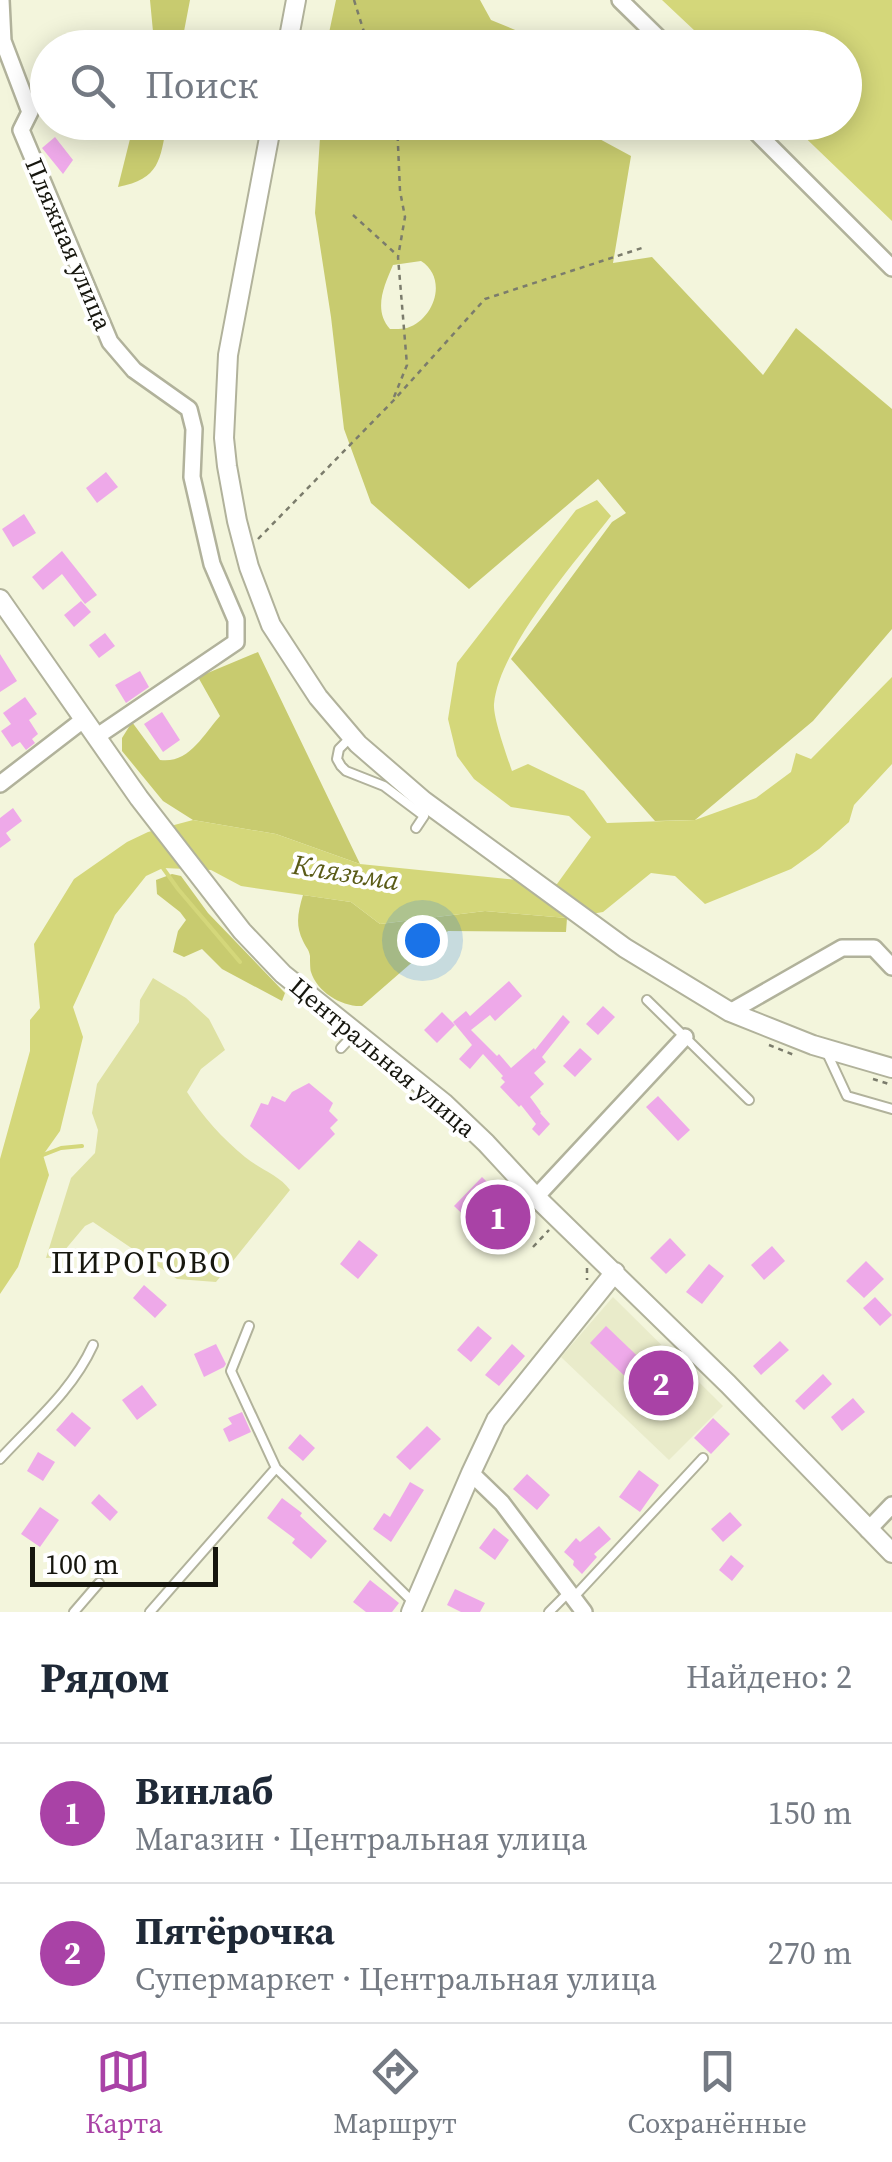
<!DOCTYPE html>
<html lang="ru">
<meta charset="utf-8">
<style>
:root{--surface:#fff;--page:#f6f6f7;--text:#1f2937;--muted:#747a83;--line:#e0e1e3;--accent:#a942a6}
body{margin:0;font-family:"Source Serif 4",serif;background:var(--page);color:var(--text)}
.scale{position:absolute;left:30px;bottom:25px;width:188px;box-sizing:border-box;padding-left:10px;border:5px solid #16160e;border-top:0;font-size:28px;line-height:35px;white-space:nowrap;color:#16160e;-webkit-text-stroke:8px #fff;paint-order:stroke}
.you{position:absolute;left:422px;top:940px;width:35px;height:35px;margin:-25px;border:8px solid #fff;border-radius:50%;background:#1a73e8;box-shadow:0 0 0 15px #1a73e833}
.badge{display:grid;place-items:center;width:65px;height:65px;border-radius:50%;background:var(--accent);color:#fff;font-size:32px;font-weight:700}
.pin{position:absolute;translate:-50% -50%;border:5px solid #fff;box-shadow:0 2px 10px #0006}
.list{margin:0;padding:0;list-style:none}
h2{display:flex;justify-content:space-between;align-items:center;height:130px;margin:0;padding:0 40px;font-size:42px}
h2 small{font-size:32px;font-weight:400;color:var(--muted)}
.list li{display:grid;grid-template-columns:65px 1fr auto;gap:30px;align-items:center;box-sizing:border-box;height:140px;padding:0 40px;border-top:2px solid var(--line)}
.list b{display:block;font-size:38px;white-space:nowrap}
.list p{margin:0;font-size:32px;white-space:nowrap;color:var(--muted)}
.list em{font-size:32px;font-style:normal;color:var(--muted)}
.icon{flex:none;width:55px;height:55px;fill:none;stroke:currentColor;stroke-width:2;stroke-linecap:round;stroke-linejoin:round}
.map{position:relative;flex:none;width:892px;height:1612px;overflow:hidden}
.search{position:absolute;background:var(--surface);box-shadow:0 5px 25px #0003;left:30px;right:30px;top:30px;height:110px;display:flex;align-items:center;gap:25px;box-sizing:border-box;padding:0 35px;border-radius:55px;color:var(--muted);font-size:38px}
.sheet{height:410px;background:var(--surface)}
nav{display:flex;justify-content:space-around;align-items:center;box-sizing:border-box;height:140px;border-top:2px solid var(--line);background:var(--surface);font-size:28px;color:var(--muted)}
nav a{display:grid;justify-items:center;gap:5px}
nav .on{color:var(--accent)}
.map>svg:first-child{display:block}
.built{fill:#e9ebca}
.green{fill:#dee1a2}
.forest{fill:#c8cb6f;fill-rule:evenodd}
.water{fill:#d4d77a}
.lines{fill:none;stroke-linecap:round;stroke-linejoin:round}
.stream{stroke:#d4d77a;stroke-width:4}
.building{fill:#eea9e9}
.service-casing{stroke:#b1b29b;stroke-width:12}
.minor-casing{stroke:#b1b29b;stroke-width:20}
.tertiary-casing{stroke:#b1b29b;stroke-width:22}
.path{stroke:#7b7c6c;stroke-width:2.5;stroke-dasharray:5 5;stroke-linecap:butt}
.service{stroke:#fff;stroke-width:8}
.minor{stroke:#fff;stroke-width:15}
.tertiary{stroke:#fff;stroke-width:18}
.labels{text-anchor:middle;stroke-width:8;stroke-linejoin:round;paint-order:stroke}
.street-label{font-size:25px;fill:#16160e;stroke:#fff}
.water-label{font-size:28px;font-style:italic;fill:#5a5b17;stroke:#fff}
.quarter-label{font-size:30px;letter-spacing:2.5px;fill:#16160e;stroke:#fff}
</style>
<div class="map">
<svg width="892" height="1612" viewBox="0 0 892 1612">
<rect width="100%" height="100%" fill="#f3f5dc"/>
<!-- built -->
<path class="built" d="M613 1297 723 1406 669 1460 561 1357Z"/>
<!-- green -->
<path class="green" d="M153 978 186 998 209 1019 225 1050 201 1069 187 1092C203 1117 222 1138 245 1157 259 1169 279 1175 290 1190L216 1282 177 1279 93 1222 85 1226 59 1257 46 1258 71 1178 95 1153 98 1130 92 1113 97 1084 139 1022 140 1000Z"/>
<!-- forest -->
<path class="forest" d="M150 0H190L181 47H153L154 42Z
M336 0H480L491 20 520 32 538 47H326Z
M134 123H167C160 160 160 179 118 187Z
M321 123H570L631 156 613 263 652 257 763 375 796 328 892 409V629L813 721 695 820 655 821 511 659 612 522 626 513 598 479 469 589 371 503 344 429 331 317 315 213ZM421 261C448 278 435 319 407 328 404 329 393 329 390 329 373 310 384 286 393 265Z
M258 652 360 864 276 834 193 820 163 801 122 751V738L132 722 160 760C189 764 203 735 220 716L198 677Z
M172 874 181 876 208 913 285 993 282 1001 222 969 202 949 184 957 173 952 178 931 186 920 180 912 157 894 156 880Z
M303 895 351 902 380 924 485 911 567 918 566 932 448 931 362 1006C342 1007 317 992 311 972 310 970 310 958 310 956 309 949 306 948 303 941 295 925 298 912 303 895Z"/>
<!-- water -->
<path class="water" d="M662 0H892V221L790 123 844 122V48L712 47Z
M597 500 611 516C576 561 499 648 494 704 493 718 507 756 512 771L528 764 584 791 607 823 695 820 756 798 791 772 796 753 811 759 892 677V764L854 805 849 822 819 849 791 869 705 904 675 876 651 873 603 912 567 918 485 911 380 924 351 902 241 886 211 870 163 868 146 876 115 915 73 1007 83 1037 60 1131 43 1155 49 1175 18 1267 0 1294V1159L30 1051V1020L40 1008 34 944 74 879 127 842 148 832 193 820 276 834 360 864 557 884 591 837 569 816 511 807 474 779 457 756 448 719 457 663 576 510Z"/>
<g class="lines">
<!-- stream -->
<path class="stream" d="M163 868 178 889 240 962
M43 1155 61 1148 82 1146"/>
</g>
<!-- building -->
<path class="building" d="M55 137 73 160 63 174 42 148Z
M106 472 118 487 97 503 86 488Z
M24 514 36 533 13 547 2 529Z
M62 551 97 595 85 604 62 574 43 590 32 577Z
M81 601 91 612 74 627 64 615Z
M105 633 115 646 99 658 89 645Z
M0 654 17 681 0 692Z
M140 671 149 687 126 703 115 685Z
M25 697 37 714 29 720 38 734 32 739 35 743 26 750 20 742 12 747 1 731 11 724 3 713Z
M162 712 180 740 163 752 144 724Z
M13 808 22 821 6 833 11 840 0 848V818Z
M509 981 522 996 495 1021 490 1015 471 1030 497 1056 499 1054 511 1068 534 1048 535 1050 563 1015 570 1022 542 1057 546 1062 534 1073 544 1084 530 1097 541 1112 540 1113 550 1124 539 1136 532 1129 536 1124 521 1105 519 1107 500 1087 505 1082 501 1078 503 1076 483 1054 470 1069 459 1059 472 1045 453 1022 466 1011 470 1016Z
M603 1006 615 1017 598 1035 586 1024Z
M442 1012 455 1025 437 1043 424 1030Z
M580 1048 592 1059 575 1077 563 1066Z
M309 1083 333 1103 329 1111 338 1120 330 1128 335 1134 299 1170 250 1126 261 1103 268 1105 272 1096 285 1102 292 1092Z
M658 1096 690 1130 678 1141 646 1107Z
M482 1177 514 1208 482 1241 470 1230 474 1225 454 1206Z
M670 1238 686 1255 666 1274 650 1258Z
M359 1240 378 1255 358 1279 340 1264Z
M772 1246 785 1261 764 1280 751 1265Z
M866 1261 884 1279 864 1298 846 1281Z
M709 1264 724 1276 702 1304 686 1292Z
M144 1285 167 1305 155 1318 133 1298Z
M875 1297 892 1315 880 1326 863 1308Z
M478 1326 492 1338 471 1362 457 1350Z
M606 1326 652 1370 662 1360 684 1382 660 1406 634 1380 632 1383 590 1343Z
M780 1341 789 1350 761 1375 753 1366Z
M216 1344 226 1364 224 1367 204 1377 194 1354Z
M512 1344 525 1356 499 1386 485 1375Z
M823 1374 832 1384 804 1410 795 1401Z
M142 1385 157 1405 137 1420 122 1400Z
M853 1398 865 1412 842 1431 831 1417Z
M72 1412 91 1428 75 1447 56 1430Z
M242 1412 251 1432 229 1442 223 1429 232 1424 228 1418Z
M713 1418 730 1434 711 1454 694 1438Z
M427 1426 441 1439 410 1470 396 1457Z
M300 1434 315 1448 303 1461 288 1448Z
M38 1452 55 1462 43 1481 27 1471Z
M639 1470 659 1485 640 1512 619 1497Z
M527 1474 550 1495 537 1510 513 1489Z
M410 1482 424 1490 391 1542 373 1529 384 1513 390 1517Z
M99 1494 118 1512 110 1521 91 1503Z
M282 1498 302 1513 300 1516 327 1541 311 1559 292 1543 295 1539 267 1518Z
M40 1507 59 1520 40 1547 21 1534Z
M730 1512 742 1525 723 1542 711 1529Z
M599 1526 611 1539 594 1554 597 1557 582 1574 573 1565 574 1561 564 1552 576 1538 580 1542Z
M494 1528 509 1540 495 1560 479 1548Z
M731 1555 744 1566 732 1581 719 1570Z
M370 1580 399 1603 392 1612H366L353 1602Z
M455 1589 485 1603 480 1612H461L447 1605Z"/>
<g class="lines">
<defs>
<path id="service" d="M350 738 339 749 337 759 341 766 346 771 384 786 424 816 416 828
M647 1000 749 1100
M341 1048 356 1032
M827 1053 847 1096 892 1109
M249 1326 231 1371 276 1468 412 1601
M0 1459C34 1422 72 1391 93 1345
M573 1598 703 1458
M74 1612 99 1583
M150 1612 276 1468
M549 1612 569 1592"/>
<path id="minor" d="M1 0 3 41 30 112 21 130 110 342 134 370 189 409 194 429 192 477 212 564 236 620V642L96 737
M620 0 669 48
M746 122 892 268
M0 784 83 720
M730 1012 842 948H874L892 967
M536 1197 685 1037
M471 1473 502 1503 584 1612
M868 1530 892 1505"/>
<path id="tertiary" d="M287 48 296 0
M272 122 228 355 224 438 227 466 237 521 249 567 271 625 318 697 358 744 424 801 625 948 730 1012 813 1045 892 1068
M0 599 139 798 242 931 283 974 444 1103 486 1143 536 1197 728 1384 892 1553
M411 1612 471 1473 496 1420 615 1272"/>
</defs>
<!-- service casing -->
<use href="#service" class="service-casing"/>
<!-- minor casing -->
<use href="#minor" class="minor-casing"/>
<!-- tertiary casing -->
<use href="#tertiary" class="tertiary-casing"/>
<!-- path -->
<path class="path" d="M354 0 369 48
M353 215 396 254
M394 397 407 365 398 257 405 217 400 191 397 122
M258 539 393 401 485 299 645 247
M769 1045 794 1055
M873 1079 892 1085
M533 1247 549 1230
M587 1268V1280"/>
<!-- service -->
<use href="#service" class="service"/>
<!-- minor -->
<use href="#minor" class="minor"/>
<!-- tertiary -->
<use href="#tertiary" class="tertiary"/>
</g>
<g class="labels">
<!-- street labels -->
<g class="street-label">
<text transform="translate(69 244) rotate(67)" y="9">Пляжная улица</text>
<text transform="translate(383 1057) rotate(40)" y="9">Центральная улица</text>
</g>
<!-- water labels -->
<g class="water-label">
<text transform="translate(346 872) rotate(9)" y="10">Клязьма</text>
</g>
<!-- quarter labels -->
<g class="quarter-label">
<text x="142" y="1273">ПИРОГОВО</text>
</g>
</g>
</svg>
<div class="scale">100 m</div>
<div class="you"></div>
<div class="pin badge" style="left:498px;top:1217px">1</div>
<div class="pin badge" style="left:661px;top:1383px">2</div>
<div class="search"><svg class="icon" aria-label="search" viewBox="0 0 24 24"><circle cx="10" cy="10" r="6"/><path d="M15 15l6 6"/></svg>Поиск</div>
</div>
<section class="sheet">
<h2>Рядом<small>Найдено: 2</small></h2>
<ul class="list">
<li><span class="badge">1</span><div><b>Винлаб</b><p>Магазин · Центральная улица</p></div><em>150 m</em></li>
<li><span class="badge">2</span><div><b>Пятёрочка</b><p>Супермаркет · Центральная улица</p></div><em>270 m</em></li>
</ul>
</section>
<nav>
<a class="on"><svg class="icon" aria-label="map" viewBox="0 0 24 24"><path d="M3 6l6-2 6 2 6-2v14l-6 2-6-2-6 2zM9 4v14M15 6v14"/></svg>Карта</a>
<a><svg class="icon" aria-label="directions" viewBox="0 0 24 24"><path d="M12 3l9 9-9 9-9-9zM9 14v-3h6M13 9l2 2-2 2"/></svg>Маршрут</a>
<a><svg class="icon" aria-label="saved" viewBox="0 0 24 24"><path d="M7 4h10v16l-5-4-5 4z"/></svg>Сохранённые</a>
</nav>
